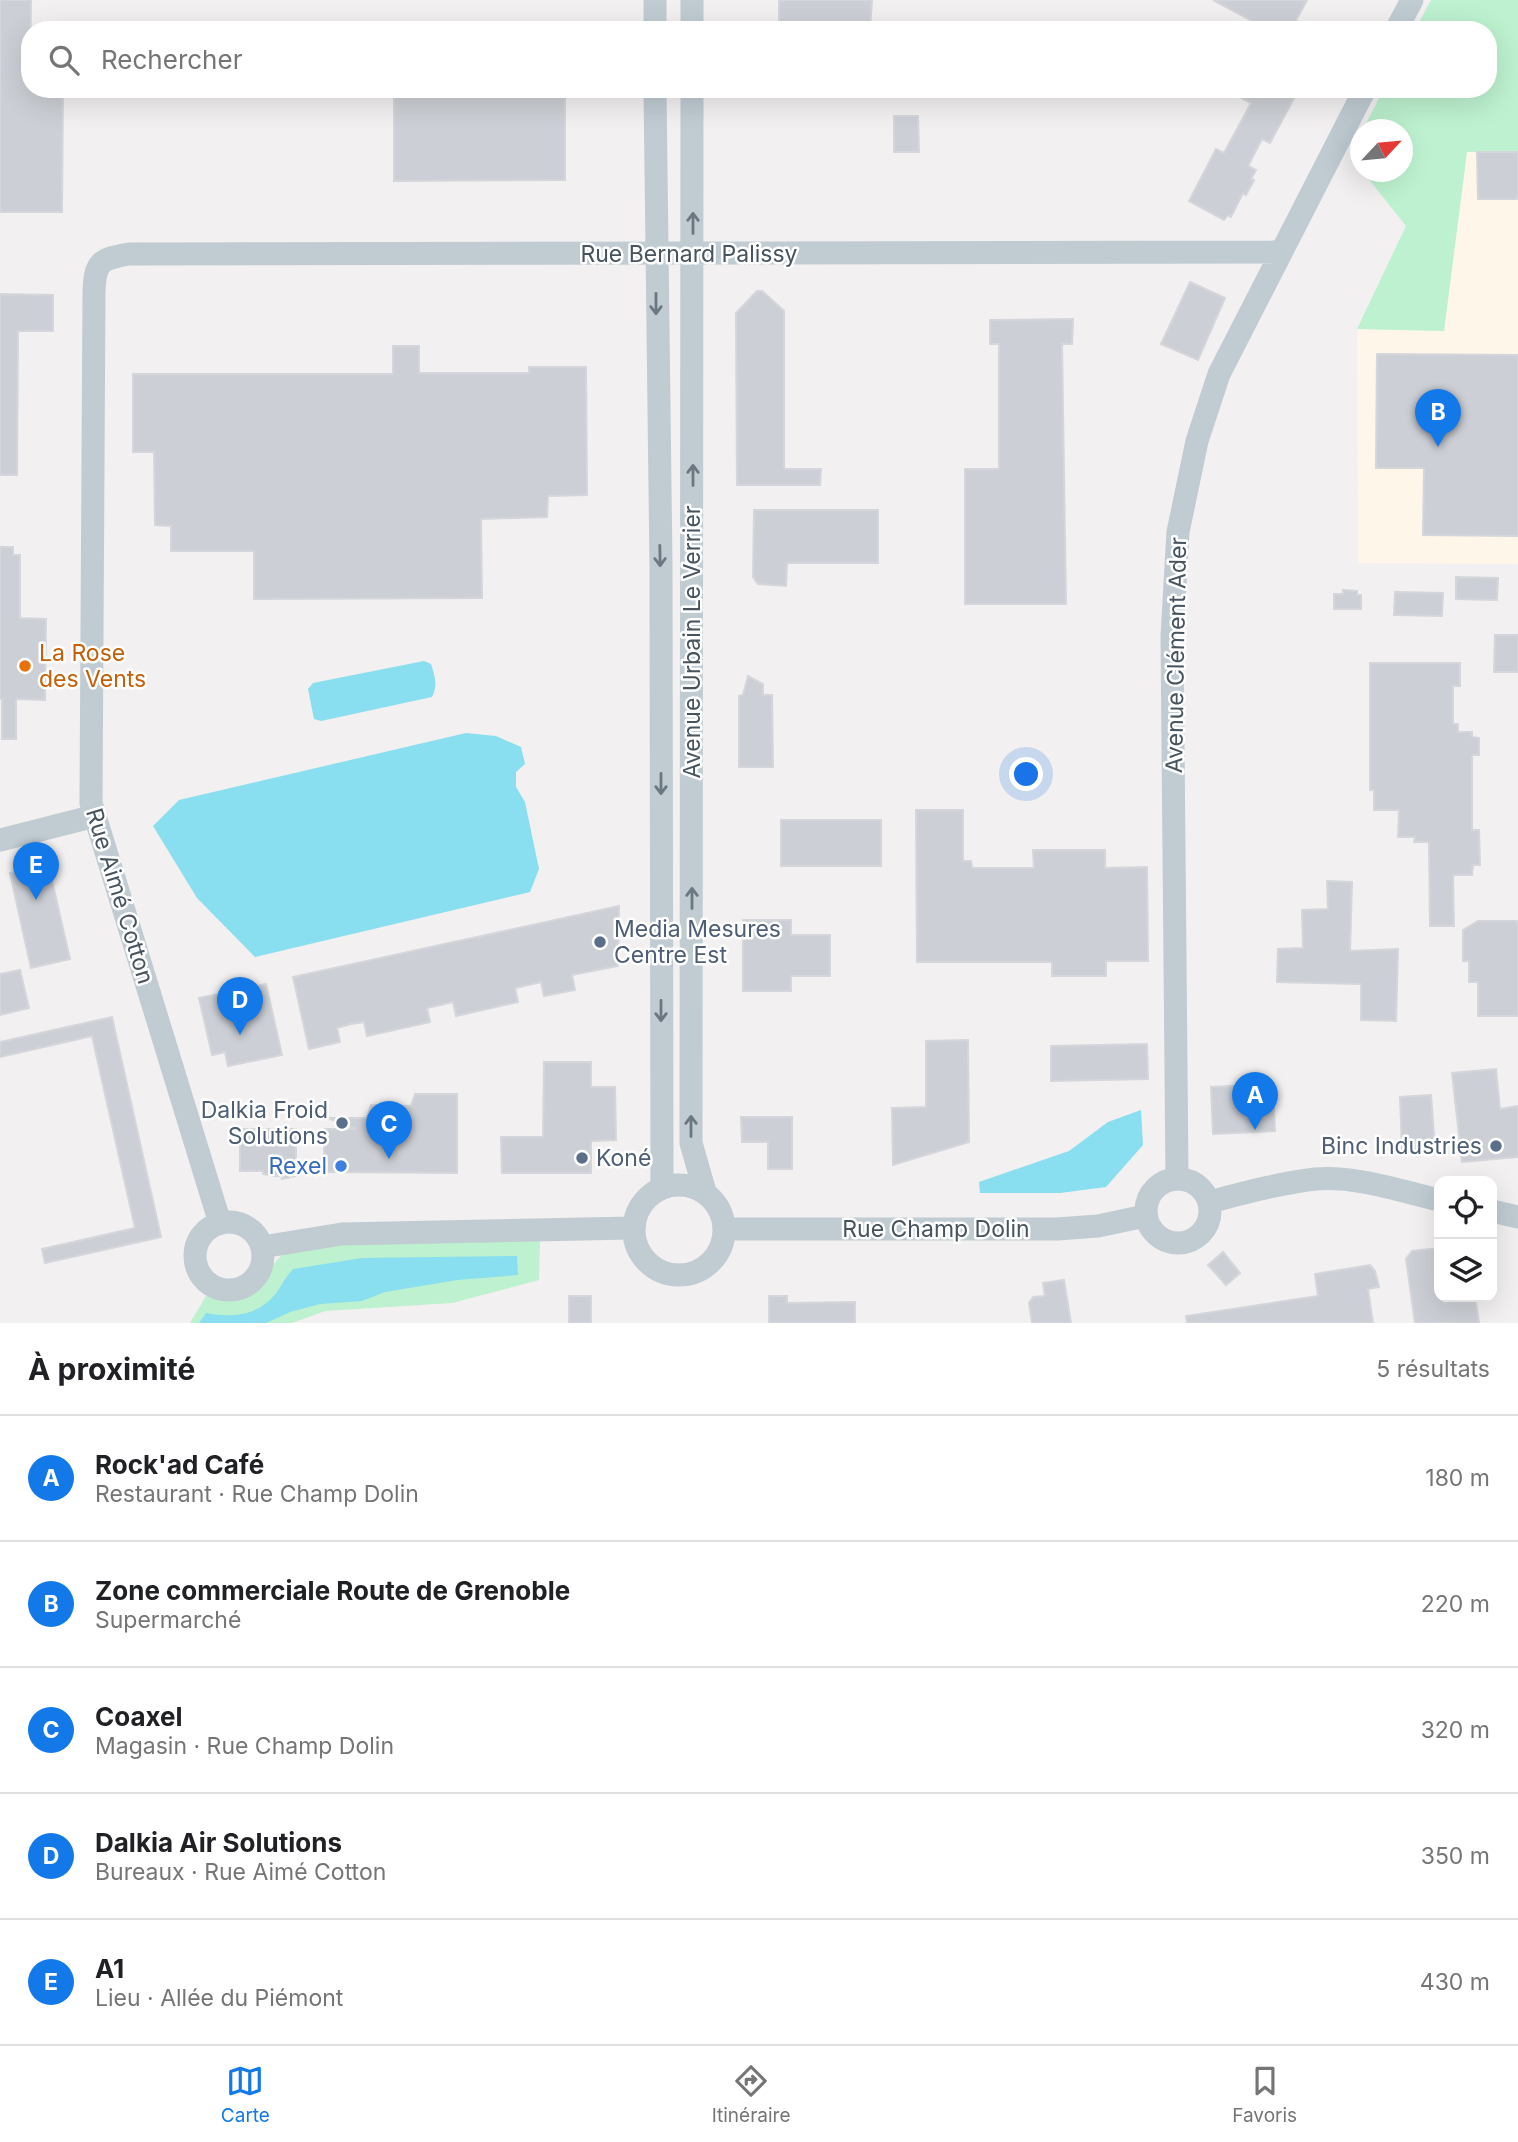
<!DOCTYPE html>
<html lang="fr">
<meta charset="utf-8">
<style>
:root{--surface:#fff;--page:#f2f2f2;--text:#202124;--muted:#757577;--line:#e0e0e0;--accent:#1379e9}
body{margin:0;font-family:Inter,sans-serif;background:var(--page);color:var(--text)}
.controls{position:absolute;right:21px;bottom:21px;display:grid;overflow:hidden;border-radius:14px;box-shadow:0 7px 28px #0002}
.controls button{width:63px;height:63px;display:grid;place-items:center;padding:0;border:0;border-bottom:2px solid var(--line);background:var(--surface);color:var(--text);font:35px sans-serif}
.compass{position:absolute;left:1350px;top:119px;width:63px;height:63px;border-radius:50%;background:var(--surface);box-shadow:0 7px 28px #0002;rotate:64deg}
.you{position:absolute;left:1027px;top:775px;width:24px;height:24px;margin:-18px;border:5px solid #fff;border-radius:50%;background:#1a73e8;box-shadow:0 0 0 10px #1a73e833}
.badge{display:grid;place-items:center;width:46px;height:46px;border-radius:50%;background:var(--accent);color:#fff;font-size:23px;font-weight:700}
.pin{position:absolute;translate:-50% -58px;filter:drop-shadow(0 2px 4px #0008)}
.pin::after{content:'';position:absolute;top:37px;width:24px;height:21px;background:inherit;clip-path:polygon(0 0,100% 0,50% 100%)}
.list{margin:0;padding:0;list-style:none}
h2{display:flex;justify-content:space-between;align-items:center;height:91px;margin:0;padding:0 28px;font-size:30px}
h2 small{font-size:23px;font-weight:400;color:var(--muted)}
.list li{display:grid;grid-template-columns:46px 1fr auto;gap:21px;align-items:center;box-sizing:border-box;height:126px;padding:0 28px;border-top:2px solid var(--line)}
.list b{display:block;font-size:26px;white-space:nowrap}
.list p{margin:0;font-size:23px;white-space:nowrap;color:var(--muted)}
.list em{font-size:23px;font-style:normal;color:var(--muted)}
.icon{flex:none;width:38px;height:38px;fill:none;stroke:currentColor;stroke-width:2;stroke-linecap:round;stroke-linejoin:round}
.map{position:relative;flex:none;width:1518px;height:1323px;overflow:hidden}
.search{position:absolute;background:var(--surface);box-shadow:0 7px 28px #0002;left:21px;right:21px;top:21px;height:77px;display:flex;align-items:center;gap:18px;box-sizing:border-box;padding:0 24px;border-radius:28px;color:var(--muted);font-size:26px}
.sheet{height:721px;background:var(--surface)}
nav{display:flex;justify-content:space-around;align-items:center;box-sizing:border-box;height:98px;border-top:2px solid var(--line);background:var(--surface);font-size:19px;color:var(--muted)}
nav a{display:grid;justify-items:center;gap:4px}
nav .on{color:var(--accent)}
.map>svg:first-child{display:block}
.commercial{fill:#fdf6e9}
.green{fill:#bdf1cf}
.water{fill:#89deef}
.building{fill:#cccfd5;stroke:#d4d6db;stroke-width:2}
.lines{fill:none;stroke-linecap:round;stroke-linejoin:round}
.minor{stroke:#c0cbd2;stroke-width:23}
.oneway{stroke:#6b7881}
.food-dot{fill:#e8710a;stroke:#fff;stroke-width:2.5}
.service-dot{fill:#5c6f8a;stroke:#fff;stroke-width:2.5}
.shop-dot{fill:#3f7fe0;stroke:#fff;stroke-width:2.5}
.labels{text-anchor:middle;stroke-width:5;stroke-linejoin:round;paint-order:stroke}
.street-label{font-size:23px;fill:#47545e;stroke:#fff}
.food-label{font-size:23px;fill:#c56008;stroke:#fff;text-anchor:start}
.service-label{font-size:23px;fill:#4e5e75;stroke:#fff;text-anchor:start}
.shop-label{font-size:23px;fill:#366cbe;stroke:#fff;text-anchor:end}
</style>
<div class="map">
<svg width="1518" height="1323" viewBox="0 0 1518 1323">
<rect width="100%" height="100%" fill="#f2f0f0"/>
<!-- commercial -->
<path class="commercial" d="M1467 152H1518V564L1358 563 1357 329 1444 331Z"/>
<!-- green -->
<path class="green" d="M1431 0H1518V152H1467L1444 331 1357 329 1406 226 1363 172H1402V130L1363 129 1384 89H1488V30H1415Z
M361 1240H540L539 1280 452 1303 325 1311 292 1323H190L206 1296C226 1300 248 1301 262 1284 272 1272 273 1257 290 1251 310 1244 340 1244 361 1240Z"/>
<!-- water -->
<path class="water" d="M424 661 431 664C435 676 438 686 432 697L321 721 314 719 308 689 313 683Z
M466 733 496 736 521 747 525 764 516 772V787L525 802 539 869 530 892 255 957 197 898 153 826 179 800Z
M1141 1110 1143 1145 1106 1187 1060 1193H980L979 1182 1069 1151 1108 1122Z
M517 1256 518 1275 457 1280 385 1292 362 1301 320 1304 290 1312 266 1323H199L206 1313C232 1318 259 1316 277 1292 282 1285 286 1276 293 1269L362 1258Z"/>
<!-- building -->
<path class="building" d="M0 0H31L30 89H63L62 212H0Z
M779 0H872L870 30H779Z
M1213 0H1307L1291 30H1269Z
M394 89H565V180L394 181Z
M1225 89H1299L1270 143 1262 139 1248 166 1256 170 1251 179 1254 180 1246 195 1243 193 1231 217 1228 215 1224 220 1189 201 1216 149 1224 153 1251 103Z
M894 116H918L919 152H894Z
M1477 152H1518V199H1478Z
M1190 282 1225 298 1198 360 1161 344Z
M757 291H762L784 311V469H821L820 485H737L736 313Z
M0 294 53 295V331H18L17 475H0Z
M1073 319 1072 344H1062L1066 604H965V469H999V344H990V320Z
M393 346H419V373H529V367H586L587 495 548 496 547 517 481 519 482 598 254 599V551H171V526L155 525 154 452H133V374H393Z
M1377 354 1518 355V536L1423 535 1424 468H1376Z
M754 510H878V563H787L786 586 758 584 753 577Z
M0 547H13V555H20V618L46 619 45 700 16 699V739H2V699H0Z
M1456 577 1498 578 1497 600 1456 599Z
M1343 590 1357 591V595H1361V609H1334V594H1343Z
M1395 592 1443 593 1442 616 1394 615Z
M1495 635H1518V672H1494Z
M1370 663H1460V686H1453V724H1458V732H1472V737L1479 738V755H1472V830H1479L1480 865H1473L1472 875H1453L1454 926H1430L1429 842H1414L1415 837H1398L1399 810H1374V790H1370Z
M748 676 763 684V695H772L773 767H739V696L743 695Z
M916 810H963V861H971L972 868H1034L1033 850H1105V868L1147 867 1148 961H1106V976H1052V962H917Z
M781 820H881V866H781Z
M37 867 40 879 51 876 70 959 31 968 10 873Z
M1327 881 1352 882 1350 951 1398 949 1396 1021 1361 1020V984L1277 982 1278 949 1303 948 1302 910 1328 909Z
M619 906 618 966 572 975 575 990 544 996 541 982 515 988 518 1002 456 1016 453 1002 427 1008 430 1022 367 1036 364 1022 351 1024 337 1028 340 1042 309 1049 293 977Z
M743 920H791V935H830V976H791V991H743Z
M1478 921H1518V1016H1478V982H1469V961H1463V930Z
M20 970 29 1008 0 1015V974Z
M266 984 282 1055 228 1066 225 1052 212 1055 199 998Z
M112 1017 161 1237 45 1263 42 1249 135 1228 92 1036 0 1057V1042Z
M968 1040 969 1142 893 1165 892 1108 926 1107V1041Z
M1147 1044 1148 1079 1051 1081V1046Z
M544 1062H591V1087H615L616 1140 591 1141V1173H502L501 1137H543Z
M1496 1069 1500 1109 1518 1106V1157L1462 1162 1452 1073Z
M1273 1084 1275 1131 1213 1134 1211 1087Z
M415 1094H457V1173L324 1172V1129H356L328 1118H367L371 1105 411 1106Z
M1431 1095 1435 1148 1402 1150 1400 1097Z
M741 1117H792V1169H768V1142H742Z
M240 1129H296V1176L282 1179 283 1176H273L263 1174V1171H240Z
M1439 1248V1297H1475L1479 1323H1415L1406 1259 1412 1251Z
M1223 1252 1240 1273 1226 1285 1208 1265Z
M1370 1265 1375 1271 1379 1287 1368 1289 1373 1323H1187L1186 1316 1318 1296 1315 1274Z
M1064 1280 1071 1323H1032L1029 1303 1033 1297 1045 1296 1043 1283Z
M569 1296H591V1323H569Z
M769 1296H787V1303L855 1302V1323H769Z"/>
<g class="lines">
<!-- minor -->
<path class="minor" d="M692 0V30
M655 30V0
M1396 30 1412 0
M655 89 661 567 662 1188
M692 89 691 1143 705 1192
M0 840 95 816
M1177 1178 1172 636 1178 532 1197 441 1219 374 1365 89
M1146 1211a32 32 0 1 1 64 0a32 32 0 1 1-64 0Z
M634 1230a45 45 0 1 1 90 0a45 45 0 1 1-90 0Z
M1209 1202C1244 1193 1280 1183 1316 1179 1357 1176 1400 1191 1439 1200
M1492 1211 1518 1217
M195 1256a34 34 0 1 1 68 0a34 34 0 1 1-68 0Z
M220 1223 91 803 94 292C95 262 100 259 129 254L1281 252
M725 1229H1057L1098 1226 1145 1216
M262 1247 342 1234 633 1228"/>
</g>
<!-- one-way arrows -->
<defs><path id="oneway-shaft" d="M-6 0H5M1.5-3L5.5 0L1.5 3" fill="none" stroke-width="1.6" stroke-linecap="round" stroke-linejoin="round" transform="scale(1.75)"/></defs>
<g class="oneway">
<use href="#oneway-shaft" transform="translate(693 223) rotate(-90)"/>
<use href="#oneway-shaft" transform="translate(656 304) rotate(90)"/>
<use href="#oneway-shaft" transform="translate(693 475) rotate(-90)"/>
<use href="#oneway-shaft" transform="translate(660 556) rotate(89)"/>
<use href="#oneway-shaft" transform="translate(661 784) rotate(90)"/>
<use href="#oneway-shaft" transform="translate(692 898) rotate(-90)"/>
<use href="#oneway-shaft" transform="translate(661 1011) rotate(90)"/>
<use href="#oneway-shaft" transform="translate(691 1126) rotate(-90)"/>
</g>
<!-- markers -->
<circle class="food-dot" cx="25" cy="666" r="7"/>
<g class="service-dot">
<circle cx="600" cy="942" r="7"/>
<circle cx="342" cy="1123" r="7"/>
<circle cx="1496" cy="1146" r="7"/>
<circle cx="582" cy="1158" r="7"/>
</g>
<circle class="shop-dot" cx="341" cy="1166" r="7"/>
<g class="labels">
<!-- street labels -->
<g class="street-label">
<text x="689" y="262">Rue Bernard Palissy</text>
<text transform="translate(692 642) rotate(-90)" y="8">Avenue Urbain Le Verrier</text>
<text transform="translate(1176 655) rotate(-89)" y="8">Avenue Clément Ader</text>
<text transform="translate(120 896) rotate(73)" y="8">Rue Aimé Cotton</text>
<text x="936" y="1237">Rue Champ Dolin</text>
</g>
<!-- food labels -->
<g class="food-label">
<text x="39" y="661">La Rose<tspan x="39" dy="26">des Vents</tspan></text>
</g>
<!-- service labels -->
<g class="service-label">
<text x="614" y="937">Media Mesures<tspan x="614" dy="26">Centre Est</tspan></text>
<text x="328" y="1118" text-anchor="end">Dalkia Froid<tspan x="328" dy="26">Solutions</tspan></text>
<text x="1482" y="1154" text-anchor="end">Binc Industries</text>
<text x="596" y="1166">Koné</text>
</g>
<!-- shop labels -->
<g class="shop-label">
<text x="327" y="1174">Rexel</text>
</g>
</g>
</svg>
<div class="controls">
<button><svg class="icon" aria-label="locate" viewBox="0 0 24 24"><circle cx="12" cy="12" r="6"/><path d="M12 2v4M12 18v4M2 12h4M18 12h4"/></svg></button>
<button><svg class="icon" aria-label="layers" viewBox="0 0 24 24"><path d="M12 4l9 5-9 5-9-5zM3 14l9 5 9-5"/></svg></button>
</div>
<svg class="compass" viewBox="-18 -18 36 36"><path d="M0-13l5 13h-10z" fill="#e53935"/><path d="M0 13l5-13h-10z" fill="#757577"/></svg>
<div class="you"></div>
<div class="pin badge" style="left:1255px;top:1130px">A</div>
<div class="pin badge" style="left:1438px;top:447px">B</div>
<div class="pin badge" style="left:389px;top:1159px">C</div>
<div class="pin badge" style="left:240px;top:1035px">D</div>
<div class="pin badge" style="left:36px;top:900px">E</div>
<div class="search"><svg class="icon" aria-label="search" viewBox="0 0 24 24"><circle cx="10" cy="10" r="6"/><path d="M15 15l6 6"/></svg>Rechercher</div>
</div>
<section class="sheet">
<h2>À proximité<small>5 résultats</small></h2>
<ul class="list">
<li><span class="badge">A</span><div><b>Rock'ad Café</b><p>Restaurant · Rue Champ Dolin</p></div><em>180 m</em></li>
<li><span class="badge">B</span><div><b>Zone commerciale Route de Grenoble</b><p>Supermarché</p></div><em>220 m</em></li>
<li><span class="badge">C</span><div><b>Coaxel</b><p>Magasin · Rue Champ Dolin</p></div><em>320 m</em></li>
<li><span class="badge">D</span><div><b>Dalkia Air Solutions</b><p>Bureaux · Rue Aimé Cotton</p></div><em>350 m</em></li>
<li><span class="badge">E</span><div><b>A1</b><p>Lieu · Allée du Piémont</p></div><em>430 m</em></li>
</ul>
</section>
<nav>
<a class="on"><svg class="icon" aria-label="map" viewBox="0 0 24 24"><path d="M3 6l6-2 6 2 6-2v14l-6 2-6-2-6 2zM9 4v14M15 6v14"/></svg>Carte</a>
<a><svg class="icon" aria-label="directions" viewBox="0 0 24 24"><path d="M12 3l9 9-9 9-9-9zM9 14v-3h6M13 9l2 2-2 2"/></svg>Itinéraire</a>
<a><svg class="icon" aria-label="saved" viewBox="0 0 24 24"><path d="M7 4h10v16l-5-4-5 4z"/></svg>Favoris</a>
</nav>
